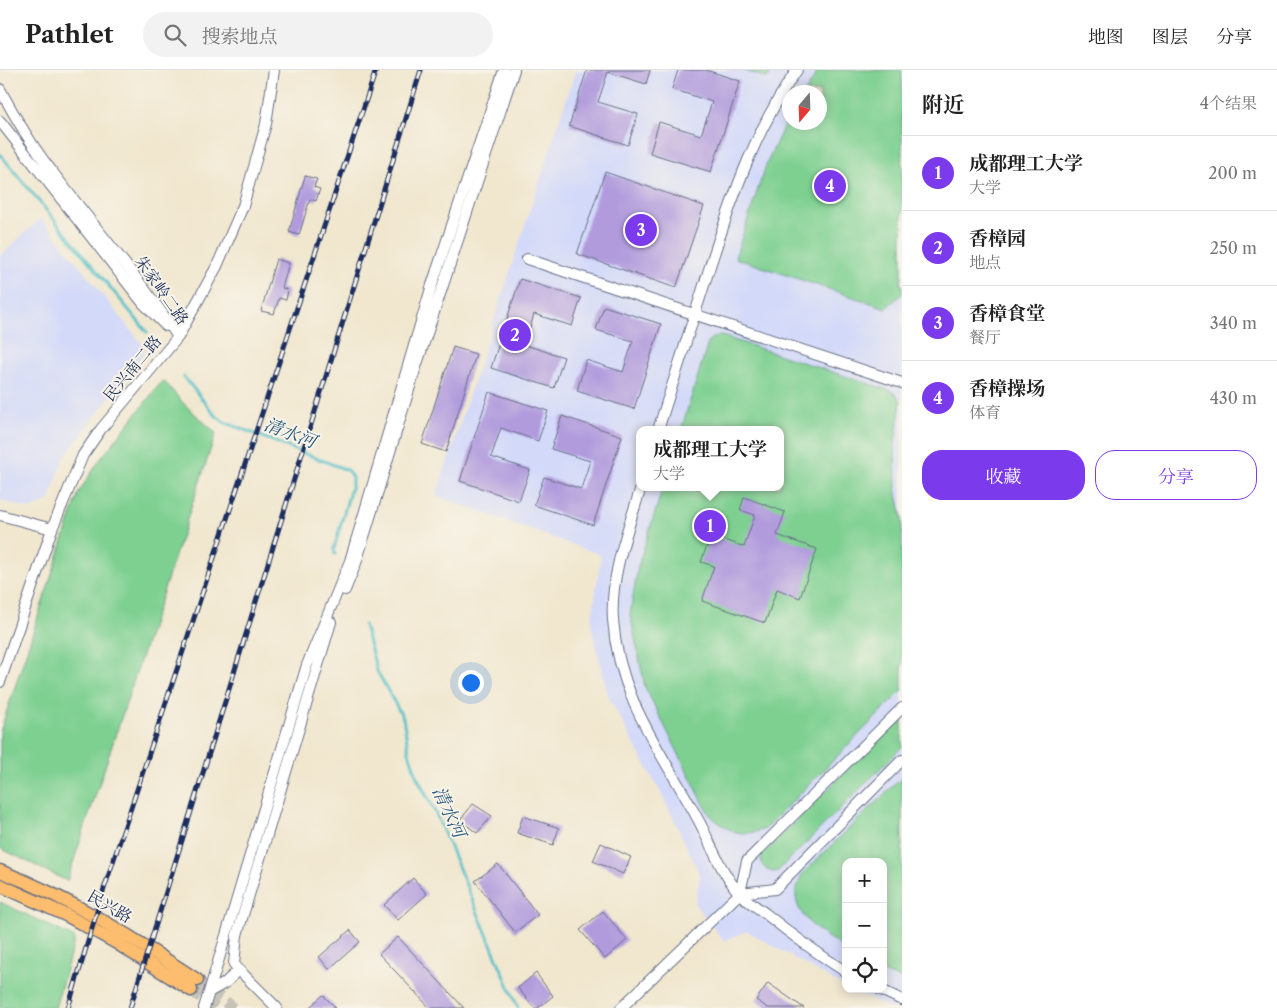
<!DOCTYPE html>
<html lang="zh">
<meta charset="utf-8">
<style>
:root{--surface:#fff;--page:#f2f2f2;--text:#222;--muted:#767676;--line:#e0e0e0;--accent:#7c3aed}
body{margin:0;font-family:"Libre Caslon Text","Noto Serif SC",serif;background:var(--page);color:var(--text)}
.controls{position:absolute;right:15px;bottom:15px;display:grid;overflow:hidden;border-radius:10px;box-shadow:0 2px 12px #0003}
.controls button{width:45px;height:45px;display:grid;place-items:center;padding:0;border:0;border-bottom:1px solid var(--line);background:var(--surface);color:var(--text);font:25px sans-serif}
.compass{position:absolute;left:782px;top:15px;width:45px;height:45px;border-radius:50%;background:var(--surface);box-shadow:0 2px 12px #0003;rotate:199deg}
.you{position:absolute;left:470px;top:612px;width:18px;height:18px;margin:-12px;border:4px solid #fff;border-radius:50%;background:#1a73e8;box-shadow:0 0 0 8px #1a73e833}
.badge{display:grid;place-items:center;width:32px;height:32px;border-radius:50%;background:var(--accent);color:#fff;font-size:16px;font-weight:700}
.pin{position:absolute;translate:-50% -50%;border:2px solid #fff;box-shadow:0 1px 5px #0006}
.popup{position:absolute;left:636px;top:356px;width:148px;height:65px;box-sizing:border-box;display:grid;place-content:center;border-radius:10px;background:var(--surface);filter:drop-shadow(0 1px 4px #0005);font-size:16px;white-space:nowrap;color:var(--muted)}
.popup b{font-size:19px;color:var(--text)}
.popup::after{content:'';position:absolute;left:50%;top:100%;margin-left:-10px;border:10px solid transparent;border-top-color:var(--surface)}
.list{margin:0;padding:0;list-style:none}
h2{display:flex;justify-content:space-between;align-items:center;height:65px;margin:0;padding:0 20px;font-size:21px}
h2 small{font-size:16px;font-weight:400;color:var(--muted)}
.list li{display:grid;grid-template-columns:32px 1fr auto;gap:15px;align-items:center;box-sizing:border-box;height:75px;padding:0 20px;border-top:1px solid var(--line)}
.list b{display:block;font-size:19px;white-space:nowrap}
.list p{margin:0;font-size:16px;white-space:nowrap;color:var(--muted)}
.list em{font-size:16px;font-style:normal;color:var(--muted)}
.actions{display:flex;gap:10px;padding:15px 20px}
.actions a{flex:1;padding:11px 0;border:1px solid var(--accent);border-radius:20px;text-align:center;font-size:18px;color:var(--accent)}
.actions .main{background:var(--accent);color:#fff}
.icon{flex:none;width:28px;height:28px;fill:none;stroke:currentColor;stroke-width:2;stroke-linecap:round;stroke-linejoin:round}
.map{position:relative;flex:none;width:902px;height:938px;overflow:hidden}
header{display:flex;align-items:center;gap:30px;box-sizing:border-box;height:70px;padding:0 25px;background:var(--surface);border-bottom:1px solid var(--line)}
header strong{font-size:24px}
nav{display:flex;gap:28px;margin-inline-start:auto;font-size:18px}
.search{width:350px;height:45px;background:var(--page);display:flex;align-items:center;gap:12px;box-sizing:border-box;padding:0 18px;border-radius:28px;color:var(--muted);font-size:19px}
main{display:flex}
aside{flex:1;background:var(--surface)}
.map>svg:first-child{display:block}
.built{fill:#d3d9f9;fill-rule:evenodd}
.green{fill:#7ed091;stroke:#4c8078}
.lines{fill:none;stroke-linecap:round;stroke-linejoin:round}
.stream{stroke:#51bfc9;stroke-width:3}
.building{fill:#b19bdd}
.major-tunnel{stroke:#c6c2b8;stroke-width:12;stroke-dasharray:12 6;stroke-linecap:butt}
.minor-casing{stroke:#666f86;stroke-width:12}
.major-casing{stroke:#666f86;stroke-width:15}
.minor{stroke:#fff;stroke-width:10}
.major{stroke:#fcbd6e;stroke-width:12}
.rail-casing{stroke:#1b2f5e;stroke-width:5}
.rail{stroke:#f7f3e8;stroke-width:3;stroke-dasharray:9;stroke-linecap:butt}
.labels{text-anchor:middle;stroke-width:4;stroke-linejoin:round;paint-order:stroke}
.street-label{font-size:16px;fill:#1b2f5e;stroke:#f7f3e8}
.water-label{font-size:18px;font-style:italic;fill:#2b5a7e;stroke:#f7f3e8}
</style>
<header>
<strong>Pathlet</strong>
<div class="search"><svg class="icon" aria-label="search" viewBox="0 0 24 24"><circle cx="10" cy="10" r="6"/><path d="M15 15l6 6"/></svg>搜索地点</div>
<nav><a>地图</a><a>图层</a><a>分享</a></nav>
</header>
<main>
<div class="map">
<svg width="902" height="938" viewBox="0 0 902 938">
<rect width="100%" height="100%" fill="#f7f3e8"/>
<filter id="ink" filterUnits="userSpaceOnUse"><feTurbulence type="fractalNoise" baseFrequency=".02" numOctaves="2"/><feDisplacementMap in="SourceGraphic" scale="10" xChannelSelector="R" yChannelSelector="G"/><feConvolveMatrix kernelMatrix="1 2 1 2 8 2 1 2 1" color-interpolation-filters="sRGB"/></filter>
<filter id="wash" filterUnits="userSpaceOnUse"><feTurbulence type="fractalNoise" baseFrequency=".0096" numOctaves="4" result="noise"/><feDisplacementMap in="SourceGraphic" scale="20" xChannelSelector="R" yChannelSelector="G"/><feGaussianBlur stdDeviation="1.12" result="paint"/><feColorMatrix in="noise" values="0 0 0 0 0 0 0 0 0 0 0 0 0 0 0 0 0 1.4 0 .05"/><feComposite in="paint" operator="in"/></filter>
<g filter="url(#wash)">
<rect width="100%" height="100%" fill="#f1e7cf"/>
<!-- built -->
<path class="built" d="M576 0H902V938H890L849 919H883V792H846V918L747 861 724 871 695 835 700 805 664 729 608 626 591 555 601 485 436 426ZM790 22H820V52H790ZM640 360H780V417H640Z
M41 148 146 279 63 389 49 431 30 439 0 430V186Z"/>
<!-- green -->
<path class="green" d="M743 0H773L767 8Z
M819 0H902V207L900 214 902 215V224L886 238 735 188 766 95 787 49 789 45 790 52H820V22H805Z
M719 265 894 322 901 331 895 373 896 419 902 448V621L765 759C741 768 728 762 709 744L645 617 630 544 638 496 663 417H780V360H681L709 270Z
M163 310 184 334 216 363 67 811 0 778V662L79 422 99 391Z
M902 645V677L778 801C770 804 764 799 761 792L762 785Z
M902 707V909L883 902V792H846V879C827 867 794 849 796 822 797 816 800 809 802 804Z
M0 832 75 868 55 938H0Z"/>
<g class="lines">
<!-- stream -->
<path class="stream" d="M0 84 147 262
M184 307 215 345 224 352 347 400 352 407V414L334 479 335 484
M364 555 377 601 403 648 409 682 417 707 436 744 518 938"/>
</g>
<g id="blocks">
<!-- building -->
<path class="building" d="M587 0H650L646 14 608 2 598 32 638 44 628 75 569 56Z
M678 0H706L740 11 711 102 650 83 659 52 701 65 712 32 672 19Z
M605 102 704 136 676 218 577 184Z
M305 106 317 109 314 117 320 119 316 131 310 129 299 165 289 162Z
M276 189 289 193 282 218 288 220 286 230 279 228 274 244 261 241Z
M520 209 581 228 572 256 534 244 525 275 564 287 554 318 491 298Z
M604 236 661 254 634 339 577 321 586 290 623 302 633 271 596 260Z
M453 277 476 284 446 382 422 374Z
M489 322 548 341 538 371 501 358 491 387 530 400 519 431 460 411Z
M562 346 622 366 593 455 534 435 544 407 581 419 590 391 551 379Z
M744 427 785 442 777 465 817 479 800 528 777 519 765 553 702 531 714 496 701 492 711 465 744 477 755 445 740 440Z
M473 734 492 746 477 763 460 750Z
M523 746 559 758 553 775 517 763Z
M601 773 631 787 623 804 593 791Z
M498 794 538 845 515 862 475 811Z
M413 808 427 824 398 850 384 835Z
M603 841 627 870 605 889 580 860Z
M350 860 360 872 329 899 319 887Z
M398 867 464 938H430L379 884Z
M536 903 553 926 538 938H534L518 918Z
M768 913 804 938H768L756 930Z
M323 925 336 938H309Z"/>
</g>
</g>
<g filter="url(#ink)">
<use href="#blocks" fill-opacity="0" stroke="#666f86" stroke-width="1"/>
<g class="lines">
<!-- major-tunnel -->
<path class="major-tunnel" d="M197 910 233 938
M191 920 216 938"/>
<defs>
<path id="minor" d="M0 19C15 47 31 75 51 100 93 156 140 208 178 267
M0 51 143 233 166 256
M527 189 902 313
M658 360C676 303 694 246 712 190 734 123 756 58 797 0
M641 417C628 460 610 505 613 550 619 633 666 687 702 757 713 780 722 803 739 823 747 831 757 837 766 844 792 865 818 884 846 902
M0 445 52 459
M345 520 356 493 415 300 514 0
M0 612 52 459 83 385 101 359 178 267 217 196 243 136 266 54 274 0
M740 823 775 819 902 690
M239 900 234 894 237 865 331 552
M879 919 902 930
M209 922 307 595 350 491 432 215 504 0
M204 938 209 922 225 913 239 900 277 938
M621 938 740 823 747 791 902 638"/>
<path id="major" d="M0 801C72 829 133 868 197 910
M0 815 68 846 115 872 191 920"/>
</defs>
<!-- minor casing -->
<use href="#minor" class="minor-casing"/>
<!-- major casing -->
<use href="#major" class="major-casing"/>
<!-- minor -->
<use href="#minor" class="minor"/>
<!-- major -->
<use href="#major" class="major"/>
<defs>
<path id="rail" d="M68 938 102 825 376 0
M130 938 421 0"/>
</defs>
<!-- rail casing -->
<use href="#rail" class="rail-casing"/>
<!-- rail -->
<use href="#rail" class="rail"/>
</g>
</g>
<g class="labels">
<!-- street labels -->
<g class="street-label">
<text transform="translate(162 220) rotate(55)" y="6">朱家岭二路</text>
<text transform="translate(132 298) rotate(-50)" y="6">民兴南二路</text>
<text transform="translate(110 836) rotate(30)" y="6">民兴路</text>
</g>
<!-- water labels -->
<g class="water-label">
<text transform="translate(290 363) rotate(21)" y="6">清水河</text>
<text transform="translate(449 742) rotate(65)" y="6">清水河</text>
</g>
</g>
</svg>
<div class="controls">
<button>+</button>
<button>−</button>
<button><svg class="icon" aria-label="locate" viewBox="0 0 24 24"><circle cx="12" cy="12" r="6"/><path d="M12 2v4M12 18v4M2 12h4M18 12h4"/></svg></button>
</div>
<svg class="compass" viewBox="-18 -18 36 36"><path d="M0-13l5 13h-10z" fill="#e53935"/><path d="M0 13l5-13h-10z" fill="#767676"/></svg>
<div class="you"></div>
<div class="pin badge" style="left:710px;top:456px">1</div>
<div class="popup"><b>成都理工大学</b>大学</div>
<div class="pin badge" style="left:515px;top:265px">2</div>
<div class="pin badge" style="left:641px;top:160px">3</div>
<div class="pin badge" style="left:830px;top:116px">4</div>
</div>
<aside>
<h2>附近<small>4个结果</small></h2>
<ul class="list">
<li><span class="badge">1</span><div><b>成都理工大学</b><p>大学</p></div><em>200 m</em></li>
<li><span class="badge">2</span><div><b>香樟园</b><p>地点</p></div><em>250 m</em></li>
<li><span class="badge">3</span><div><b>香樟食堂</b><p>餐厅</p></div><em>340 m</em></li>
<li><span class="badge">4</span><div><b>香樟操场</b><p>体育</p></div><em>430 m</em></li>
</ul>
<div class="actions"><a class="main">收藏</a><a>分享</a></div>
</aside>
</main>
